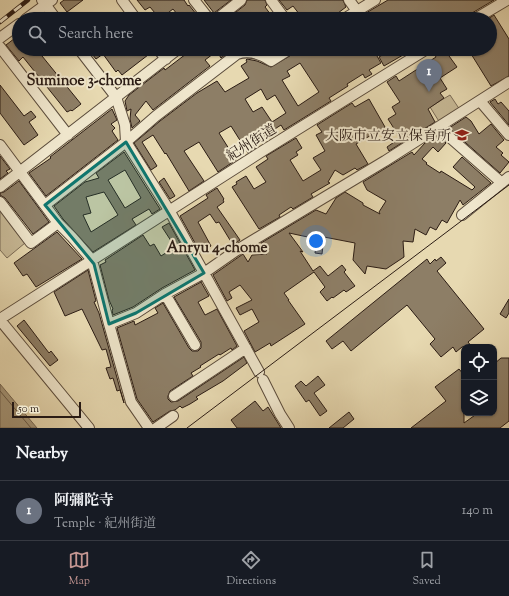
<!DOCTYPE html>
<meta charset="utf-8">
<style>
:root{--surface:#171b24;--page:#242831;--text:#f1f3f6;--muted:#9ea1a6;--line:#363941;--accent:#c59692}
body{margin:0;font-family:"Sorts Mill Goudy","Noto Serif JP",serif;background:var(--page);color:var(--text)}
.controls{position:absolute;right:12px;bottom:12px;display:grid;overflow:hidden;border-radius:8px;box-shadow:0 1px 3px #0004}
.controls button{width:36px;height:36px;display:grid;place-items:center;padding:0;border:0;border-bottom:1px solid var(--line);background:var(--surface);color:var(--text);font:20px sans-serif}
.scale{position:absolute;left:12px;bottom:10px;width:69px;box-sizing:border-box;padding-left:4px;border:2px solid #2b1c14;border-top:0;font-size:11px;line-height:14px;white-space:nowrap;color:#2b1c14;-webkit-text-stroke:3px #efe6cc;paint-order:stroke}
.you{position:absolute;left:316px;top:241px;width:14px;height:14px;margin:-10px;border:3px solid #fff;border-radius:50%;background:#1a73e8;box-shadow:0 0 0 6px #1a73e833}
.badge{display:grid;place-items:center;width:26px;height:26px;border-radius:50%;background:var(--accent);color:#fff;font-size:13px;font-weight:700}
.pin{position:absolute;translate:-50% -33px;filter:drop-shadow(0 1px 2px #0008)}
.pin::after{content:'';position:absolute;top:21px;width:14px;height:12px;background:inherit;clip-path:polygon(0 0,100% 0,50% 100%)}
.list{margin:0;padding:0;list-style:none}
h2{display:flex;justify-content:space-between;align-items:center;height:52px;margin:0;padding:0 16px;font-size:17px}
h2 small{font-size:13px;font-weight:400;color:var(--muted)}
.list li{display:grid;grid-template-columns:26px 1fr auto;gap:12px;align-items:center;box-sizing:border-box;height:60px;padding:0 16px;border-top:1px solid var(--line)}
.list b{display:block;font-size:15px;white-space:nowrap}
.list p{margin:0;font-size:13px;white-space:nowrap;color:var(--muted)}
.list em{font-size:13px;font-style:normal;color:var(--muted)}
.icon{flex:none;width:22px;height:22px;fill:none;stroke:currentColor;stroke-width:2;stroke-linecap:round;stroke-linejoin:round}
.map{position:relative;flex:none;width:509px;height:428px;overflow:hidden}
.search{position:absolute;background:var(--surface);box-shadow:0 1px 3px #0004;left:12px;right:12px;top:12px;height:44px;display:flex;align-items:center;gap:10px;box-sizing:border-box;padding:0 14px;border-radius:22px;color:var(--muted);font-size:15px}
.sheet{height:112px;background:var(--surface)}
nav{display:flex;justify-content:space-around;align-items:center;box-sizing:border-box;height:56px;border-top:1px solid var(--line);background:var(--surface);font-size:11px;color:var(--muted)}
nav a{display:grid;justify-items:center;gap:2px}
nav .on{color:var(--accent)}
.map>svg:first-child{display:block}
.green{fill:#c7b996;stroke:#796a55}
.water{fill:#a7997c;stroke:#756752}
.lines{fill:none;stroke-linecap:round;stroke-linejoin:round}
.shore{stroke:#695a48;stroke-width:1}
.building{fill:#8d7e66;stroke:#2b1c14;fill-rule:evenodd}
.minor-casing{stroke:#5a4b3b;stroke-width:12}
.minor{stroke:#efe6cc;stroke-width:10}
.tram{stroke:#2b1c14;stroke-width:1}
.rail-casing{stroke:#2b1c14;stroke-width:4.5}
.rail{stroke:#efe6cc;stroke-width:3;stroke-dasharray:9;stroke-linecap:butt}
.marked{fill:#0f766e;fill-opacity:0.2;stroke:#0f766e;stroke-width:3;stroke-linejoin:round}
.labels{text-anchor:middle;stroke-width:4;stroke-linejoin:round;paint-order:stroke}
.poi-label{font-size:14px;fill:#2b1c14;stroke:#efe6cc;text-anchor:end}
.street-label{font-size:14px;fill:#2b1c14;stroke:#efe6cc}
.neighbourhood-label{font-size:15px;font-weight:bold;fill:#2b1c14;stroke:#efe6cc}
</style>
<div class="map">
<svg width="509" height="428" viewBox="0 0 509 428">
<rect width="100%" height="100%" fill="#e7d9b1"/>
<filter id="stains"><feTurbulence type="fractalNoise" baseFrequency=".005" numOctaves="4"/><feColorMatrix values="0 0 0 0 .2 0 0 0 0 .09 0 0 0 0 .02 0 0 0 .5 -.17"/></filter>
<radialGradient id="worn" r=".72"><stop offset=".6" stop-color="#630" stop-opacity="0"/><stop offset="1" stop-color="#630" stop-opacity=".3"/></radialGradient>
<!-- green -->
<path class="green" d="M450 95 460 110 440 123 430 107Z
M0 206 25 243 7 258 0 250Z"/>
<!-- water -->
<path class="water" d="M0 384 37 428H0Z"/>
<g class="lines">
<!-- shore -->
<path class="shore" d="M0 391 31 428"/>
</g>
<!-- building -->
<path class="building" d="M64 0H83L67 12 60 3Z
M137 0H184L188 6 189 5 200 19H181L173 9 160 19 150 7 145 10Z
M204 0H231L214 13Z
M247 0H265L267 5 265 7 274 19H227L245 5Z
M279 0H343L346 7 330 19H303L293 6 287 10Z
M388 0H494L472 13 467 19H370L366 13Z
M494 15 509 39V76L491 86 468 49H490V19H488Z
M19 35V49H50L42 56 81 104 72 111 71 110 67 112 23 57 19 61 6 45Z
M88 49H144L148 55 122 75 118 70 116 72 103 54 96 59Z
M184 49H228L230 51 221 58 217 51 205 60 210 66 153 110 146 101 135 115 140 121 132 128 130 119 131 109 127 111 125 101 129 95 164 68 165 70 186 54 184 51Z
M299 49H346L348 53 356 49H373L381 63 369 70 372 74 365 78 363 74 347 84 348 86 329 98 331 101 284 130 281 125 253 143 256 148 248 153 231 126 219 133 236 160 218 172 199 142 184 151 204 181 189 191 166 153 165 154 153 135 142 142 157 166 151 170 134 143 160 121 197 93 217 81 225 92 249 78 241 66 247 62 246 60 247 59 257 61 271 67 293 54ZM300 63 319 92 298 106 282 80 290 76 287 71ZM261 89 267 100 275 95 286 113 272 122 262 107 253 112 245 99Z
M393 49H399L403 55 384 66 379 57Z
M441 49H444L457 67 440 78 447 89 440 93 444 98 428 109 435 122 389 151 387 147 400 138 388 119 396 114 392 107 400 102 387 82 396 76 399 81 436 57 434 53Z
M0 85 24 116 31 111 36 117 29 122 38 135 24 145 0 113Z
M369 99 385 127 356 144 368 164 357 170 355 168 343 175 335 170 328 182 330 183 311 194 313 197 293 209 291 207 279 215 280 217 259 229 232 187 237 184 236 182 246 176 254 189 266 182 256 167 268 159 266 156 296 138 302 148 296 152 298 155 290 160 303 181 321 170 313 158 325 151 316 135 322 132 317 125 352 103 355 107Z
M495 99 498 104 501 102 509 111V125L490 102Z
M112 109 117 120 111 124 115 128 112 131 118 140 46 196 29 173 51 158 50 157Z
M466 117 471 121 479 134 491 124 504 140 496 147 503 153 501 155 509 162 500 173 449 128Z
M438 135 446 143 438 152 433 147 422 159 427 163 426 164 440 173 441 171 472 190 475 187 453 167 462 157 491 183 463 205 460 200 447 223 442 220 436 230 430 227 426 235 415 229 413 242 403 241 404 257 386 269 367 266 365 274 353 260 355 243 324 237 322 254 315 253 317 239 289 233 303 252 300 251 313 271 320 266 328 276 342 265 346 270 344 272 355 286 346 292 344 290 333 298 332 297 327 301 320 292 325 287 314 272 284 293 289 300H288L305 324 271 346 270 343 255 352 244 331 259 322 252 309 240 315 236 308 252 300 240 285 229 292 232 298 227 301 213 275 243 254 248 262 252 255 267 254 261 243 316 210 326 214 336 198 345 192 363 203V205L380 214 379 212 386 201 367 190 363 182 412 152 414 155 425 143Z
M124 152 160 209 152 214 149 209 132 219 136 225 93 252 63 219 54 206 85 182 99 178 96 173ZM125 170 141 198 125 208 108 180ZM104 192 118 215 91 232 83 215 91 213 86 197Z
M0 156 10 169 6 171 8 173 0 179Z
M164 178 175 196 170 199 159 182Z
M19 181 49 222 33 234 5 198 0 195V193L4 192Z
M217 188 224 199 223 200 224 202 217 207 240 240 233 245 219 222 216 223 210 214 198 222 211 246 200 252 180 216 208 198 206 195Z
M169 223 195 270 162 288 133 307 113 315 112 310 113 309 109 300 100 265 106 262 105 260 143 235 150 246 154 244 161 256 175 247 162 227Z
M57 232 82 259 36 287 27 274 23 276 14 263Z
M441 257 446 263 437 271 484 329 468 342 472 347H462L456 352 453 347 441 357 430 344 435 339 407 305 351 351 343 341 332 349 326 341 427 259 430 264 435 259 436 261Z
M88 270 96 301 94 302 99 313 124 403 120 390 117 391 113 378 110 379 106 368 111 367 106 349 102 350 82 309 65 316 54 292Z
M201 282 209 296 198 302 205 315 217 309 237 346 232 350 231 348 220 355 219 354 200 366 201 367 191 373 193 376 170 391 168 396V399L171 402 178 401 244 357 247 363 223 381 196 397 198 399 190 404 182 408 180 406 175 410 170 411 153 422 137 399 117 328 134 321 135 325 158 313 155 308 163 303 189 348 192 351H198L201 348V342L174 297Z
M509 299V313L506 318 500 314Z
M24 320 49 353 51 351 58 360 50 366 17 326Z
M501 358H509V421L500 428H411L446 401 435 387 459 369 464 375V423L478 413H494V364Z
M318 376 325 385 314 393 327 411 320 416 309 400 306 402 295 386 301 381 306 386Z
M255 401 263 411 268 407 281 428H237L231 420Z
M349 412 354 419 343 428H329Z"/>
<g class="lines">
<defs>
<path id="minor" d="M42 0 56 19
M122 0 136 19
M194 0 209 19
M271 0 285 19
M349 0 357 11
M26 19 52 0
M217 19 241 0
M344 19 375 0
M475 19 507 0
M0 38 19 24
M0 47 68 135
M79 49 116 97 125 125 126 142 169 210 259 372
M158 49 166 59
M480 101 509 135
M438 127 502 183
M0 145 58 223 72 237 92 260 109 324
M0 187 178 49
M0 202 31 243 58 223
M45 205 126 142 156 116 237 54C249 50 261 54 271 61L290 49
M462 215 509 177
M165 294 195 345
M0 319 261 152 427 49
M0 320 89 428
M263 380 280 414 289 428
M174 396 246 348
M149 428 131 402 109 324 136 313 165 294 204 273 237 250 385 161 509 82
M156 428 173 416"/>
</defs>
<!-- minor casing -->
<use href="#minor" class="minor-casing"/>
<!-- minor -->
<use href="#minor" class="minor"/>
<!-- tram -->
<path class="tram" d="M187 428 509 185"/>
<defs>
<path id="rail" d="M0 22 28 0"/>
</defs>
<!-- rail casing -->
<use href="#rail" class="rail-casing"/>
<!-- rail -->
<use href="#rail" class="rail"/>
</g>
<!-- marked area -->
<path class="marked" d="M126 142 204 273 136 313 109 324 94 264 45 205Z"/>
<!-- icons -->
<defs>
<symbol id="school-bare" viewBox="-9 -9 18 18"><path d="M0-5L7-2L0 1L-7-2ZM-4 1L0 2.5L4 1V4Q0 6-4 4Z" fill="#8f2418" stroke="#efe6cc" stroke-width="2.5" paint-order="stroke"/></symbol>
</defs>
<g fill-rule="evenodd">
<use href="#school-bare" x="452" y="125" width="20" height="20"/>
</g>
<g class="labels">
<!-- poi labels -->
<g class="poi-label">
<text x="451" y="140">大阪市立安立保育所</text>
</g>
<!-- street labels -->
<g class="street-label">
<text transform="translate(251 142) rotate(-32)" y="5">紀州街道</text>
</g>
<!-- neighbourhood labels -->
<g class="neighbourhood-label">
<text x="84" y="85">Suminoe 3-chome</text>
<text x="217" y="252">Anryu 4-chome</text>
</g>
</g>
<rect width="100%" height="100%" filter="url(#stains)"/>
<rect width="100%" height="100%" fill="url(#worn)"/>
</svg>
<div class="controls">
<button><svg class="icon" aria-label="locate" viewBox="0 0 24 24"><circle cx="12" cy="12" r="6"/><path d="M12 2v4M12 18v4M2 12h4M18 12h4"/></svg></button>
<button><svg class="icon" aria-label="layers" viewBox="0 0 24 24"><path d="M12 4l9 5-9 5-9-5zM3 14l9 5 9-5"/></svg></button>
</div>
<div class="scale">50 m</div>
<div class="you"></div>
<div class="pin badge" style="left:429px;top:92px;background:#6b7280">1</div>
<div class="search"><svg class="icon" aria-label="search" viewBox="0 0 24 24"><circle cx="10" cy="10" r="6"/><path d="M15 15l6 6"/></svg>Search here</div>
</div>
<section class="sheet">
<h2>Nearby<small></small></h2>
<ul class="list">
<li><span class="badge" style="background:#6b7280">1</span><div><b>阿彌陀寺</b><p>Temple · 紀州街道</p></div><em>140 m</em></li>
</ul>
</section>
<nav>
<a class="on"><svg class="icon" aria-label="map" viewBox="0 0 24 24"><path d="M3 6l6-2 6 2 6-2v14l-6 2-6-2-6 2zM9 4v14M15 6v14"/></svg>Map</a>
<a><svg class="icon" aria-label="directions" viewBox="0 0 24 24"><path d="M12 3l9 9-9 9-9-9zM9 14v-3h6M13 9l2 2-2 2"/></svg>Directions</a>
<a><svg class="icon" aria-label="saved" viewBox="0 0 24 24"><path d="M7 4h10v16l-5-4-5 4z"/></svg>Saved</a>
</nav>
